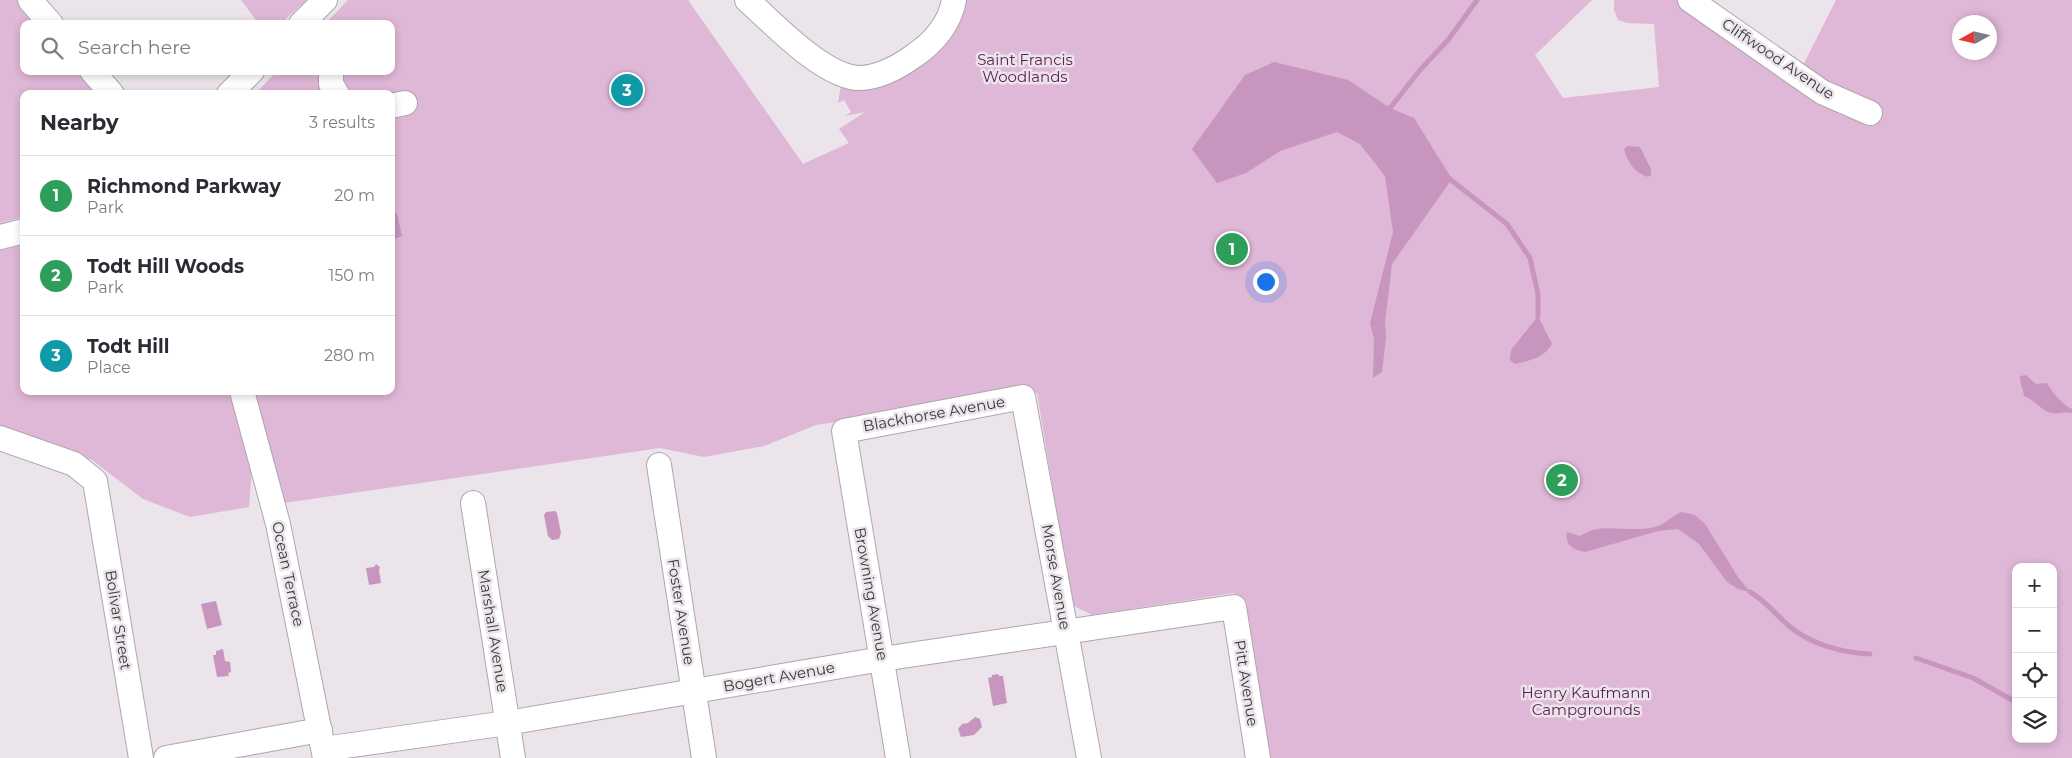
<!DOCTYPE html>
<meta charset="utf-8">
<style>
:root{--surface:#fff;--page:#f7f7f7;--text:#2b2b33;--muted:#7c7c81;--line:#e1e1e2;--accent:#111827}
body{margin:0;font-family:Montserrat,sans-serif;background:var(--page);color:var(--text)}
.controls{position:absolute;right:15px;bottom:15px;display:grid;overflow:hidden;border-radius:10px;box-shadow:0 2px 8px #0003}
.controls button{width:45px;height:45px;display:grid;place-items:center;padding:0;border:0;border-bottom:1px solid var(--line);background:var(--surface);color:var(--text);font:25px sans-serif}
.compass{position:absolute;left:1952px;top:15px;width:45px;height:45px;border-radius:50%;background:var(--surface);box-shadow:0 2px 8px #0003;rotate:262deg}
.you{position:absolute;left:1265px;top:281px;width:18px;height:18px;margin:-12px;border:4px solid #fff;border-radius:50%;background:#1a73e8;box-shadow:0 0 0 8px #1a73e833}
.badge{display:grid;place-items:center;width:32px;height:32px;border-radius:50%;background:var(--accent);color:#fff;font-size:16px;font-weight:700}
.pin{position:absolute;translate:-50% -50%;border:2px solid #fff;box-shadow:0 1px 5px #0006}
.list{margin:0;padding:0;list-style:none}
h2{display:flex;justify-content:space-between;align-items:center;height:65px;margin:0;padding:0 20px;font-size:21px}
h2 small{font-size:16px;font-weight:400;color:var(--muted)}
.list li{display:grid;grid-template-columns:32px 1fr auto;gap:15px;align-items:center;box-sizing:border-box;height:80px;padding:0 20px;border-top:1px solid var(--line)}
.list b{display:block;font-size:19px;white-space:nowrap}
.list p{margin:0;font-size:16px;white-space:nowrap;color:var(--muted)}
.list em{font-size:16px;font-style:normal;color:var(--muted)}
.icon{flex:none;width:28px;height:28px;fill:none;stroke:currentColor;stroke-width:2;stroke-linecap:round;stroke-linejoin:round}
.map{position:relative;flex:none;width:2072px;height:758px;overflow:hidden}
.search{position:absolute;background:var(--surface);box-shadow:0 2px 8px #0003;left:20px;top:20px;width:375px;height:55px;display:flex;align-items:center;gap:12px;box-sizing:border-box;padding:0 18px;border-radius:10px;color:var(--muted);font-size:19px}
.panel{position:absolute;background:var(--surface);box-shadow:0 2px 8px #0003;left:20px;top:90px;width:375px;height:305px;border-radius:10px}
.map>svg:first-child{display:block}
.green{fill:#dfb7d7;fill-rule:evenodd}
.water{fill:#c895be}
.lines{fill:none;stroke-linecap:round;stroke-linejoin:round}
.stream{stroke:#c895be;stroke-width:5}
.minor-casing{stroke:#aea6ac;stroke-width:26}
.minor{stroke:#fff;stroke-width:24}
.labels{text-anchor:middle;stroke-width:5;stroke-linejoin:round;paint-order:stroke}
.street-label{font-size:15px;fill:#3b383a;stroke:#ece4eb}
.park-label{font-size:15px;fill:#5a1e52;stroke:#ece4eb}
</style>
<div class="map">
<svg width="2072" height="758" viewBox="0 0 2072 758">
<rect width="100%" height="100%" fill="#ece4eb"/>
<!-- green -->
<path class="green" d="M0 0H19L38 24H24V71H78L96 94H24V217L0 223Z
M241 0H307L280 24H259Z
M348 0H688L803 164 849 143 839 129 865 112 845 116 851 112 844 100 838 103 841 85 862 84 965 0H1592L1535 55 1563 98 1659 87 1654 24 1627 23 1618 20 1614 10V0H1677L1766 67 1793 85 1836 0H2072V758H1270L1246 608 1234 593 1092 615 1072 605 1037 393 816 425 764 446 704 457 660 448 284 503 252 391H391V94H255L277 71H391V24H325ZM1960 22H1990V52H1960ZM2016 567H2053V739H2016Z
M24 242V391H233L252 469 249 507 190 517 143 499 92 460 0 425V248Z"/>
<!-- water -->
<path class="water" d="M1274 62 1348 80 1390 108 1414 118 1452 179 1392 264 1385 322 1386 338 1382 372 1373 378 1374 339 1370 323 1393 232 1385 176 1360 144 1337 132 1280 151 1246 173 1217 183 1192 149 1245 75Z
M1628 146 1640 147 1651 169V175L1648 177C1634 172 1628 163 1624 149Z
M391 210 397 214 402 236 391 241Z
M1538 316 1552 344C1545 357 1529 361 1515 364L1510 360 1511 350Z
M2026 375 2036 384 2047 383C2051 391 2064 406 2072 409V413C2064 411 2055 415 2048 412 2038 407 2033 399 2024 396 2023 388 2020 384 2020 376Z
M555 511 557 513 561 533 559 539 552 540 548 536 544 515 546 512Z
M1682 512 1695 515 1705 524 1738 577 1750 592 1738 589 1727 582 1699 544 1678 529 1658 531 1585 552C1574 550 1564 545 1567 532L1580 536C1602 520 1633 535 1658 526 1667 523 1672 515 1682 512Z
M376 564 380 567 379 570 381 583 369 585 366 568 374 567Z
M216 601 222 625 207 629 201 604Z
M223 649 225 661 230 662 231 672 228 673 229 676 217 677 213 655H216V651Z
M998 674 999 676H1003L1007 703 993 706 988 678 992 677V675Z
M975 717 980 719 982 727 974 735 961 737 958 729 962 724 968 723Z"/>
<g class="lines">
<!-- stream -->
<path class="stream" d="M1384 108H1390L1421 69 1448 40 1477 0
M1446 176 1507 224 1530 258 1538 294V316
M1750 592C1766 601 1775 614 1789 626 1810 644 1843 653 1870 654
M1916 658 1973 678 2016 702"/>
<defs>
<path id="minor" d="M30 0 51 24
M747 0C774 24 816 69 851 77 872 82 899 67 915 55 934 42 950 23 954 0
M1690 0 1822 92 1870 113
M301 24 325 0
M92 71 112 94
M331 71V84L337 94
M229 94 252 71
M391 106 405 103
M0 237 24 231
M242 391 278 524 325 758
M0 438 74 464 95 481 141 758
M659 465 704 758
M473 503 513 758
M324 749 507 723 882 659 1234 607 1258 758
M166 758 320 730
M898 758 844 431 1023 397 1089 758"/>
</defs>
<!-- minor casing -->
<use href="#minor" class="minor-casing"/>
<!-- minor -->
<use href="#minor" class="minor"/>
</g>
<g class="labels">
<!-- street labels -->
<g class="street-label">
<text transform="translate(1778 59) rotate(34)" y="5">Cliffwood Avenue</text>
<text transform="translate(934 414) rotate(-10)" y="5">Blackhorse Avenue</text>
<text transform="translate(288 574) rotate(78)" y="5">Ocean Terrace</text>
<text transform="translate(1056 577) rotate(80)" y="5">Morse Avenue</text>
<text transform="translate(871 594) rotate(80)" y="5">Browning Avenue</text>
<text transform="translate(681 612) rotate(81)" y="5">Foster Avenue</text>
<text transform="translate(118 620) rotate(81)" y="5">Bolivar Street</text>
<text transform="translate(493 631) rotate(81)" y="5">Marshall Avenue</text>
<text transform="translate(779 677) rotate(-10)" y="5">Bogert Avenue</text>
<text transform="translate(1246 683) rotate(81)" y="5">Pitt Avenue</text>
</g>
<!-- park labels -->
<g class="park-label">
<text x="1025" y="65">Saint Francis<tspan x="1025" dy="17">Woodlands</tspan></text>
<text x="1586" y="698">Henry Kaufmann<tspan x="1586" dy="17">Campgrounds</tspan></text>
</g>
</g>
</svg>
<div class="controls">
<button>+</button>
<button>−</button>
<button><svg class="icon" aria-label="locate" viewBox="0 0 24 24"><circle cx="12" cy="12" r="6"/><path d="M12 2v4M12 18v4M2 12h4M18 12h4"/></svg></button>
<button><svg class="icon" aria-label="layers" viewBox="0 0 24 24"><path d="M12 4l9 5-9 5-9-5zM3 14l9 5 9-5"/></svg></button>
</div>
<svg class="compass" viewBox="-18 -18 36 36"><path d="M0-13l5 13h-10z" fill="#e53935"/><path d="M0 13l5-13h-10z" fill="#7c7c81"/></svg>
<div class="you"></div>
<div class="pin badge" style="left:1232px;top:249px;background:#2e9e5b">1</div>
<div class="pin badge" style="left:1562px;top:480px;background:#2e9e5b">2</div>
<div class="pin badge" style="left:627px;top:90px;background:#0f9aa8">3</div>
<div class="search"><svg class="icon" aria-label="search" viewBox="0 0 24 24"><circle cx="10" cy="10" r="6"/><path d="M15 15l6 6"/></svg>Search here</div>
<section class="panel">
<h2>Nearby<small>3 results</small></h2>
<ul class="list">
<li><span class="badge" style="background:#2e9e5b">1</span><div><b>Richmond Parkway</b><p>Park</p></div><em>20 m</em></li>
<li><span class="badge" style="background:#2e9e5b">2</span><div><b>Todt Hill Woods</b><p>Park</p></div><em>150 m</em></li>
<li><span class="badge" style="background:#0f9aa8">3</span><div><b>Todt Hill</b><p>Place</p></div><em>280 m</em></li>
</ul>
</section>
</div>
